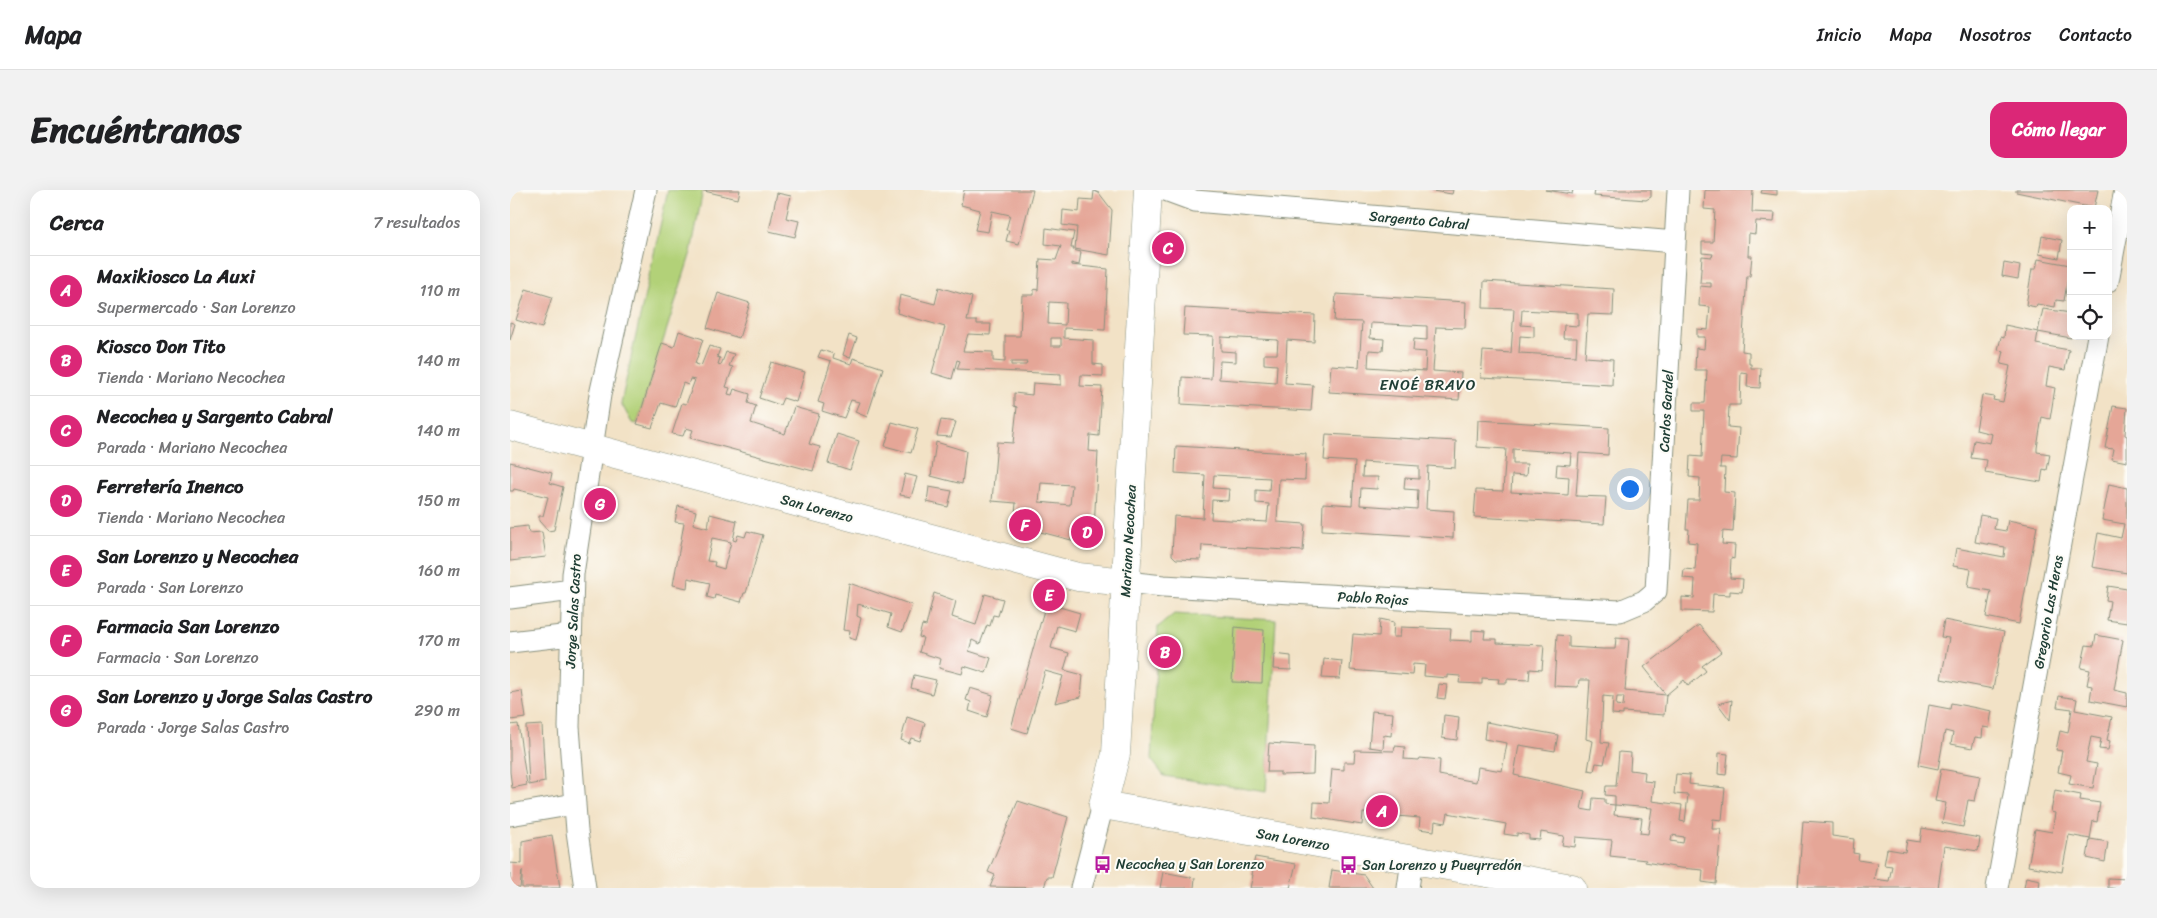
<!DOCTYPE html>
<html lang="es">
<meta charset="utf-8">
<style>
:root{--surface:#fff;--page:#f2f2f2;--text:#202124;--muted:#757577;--line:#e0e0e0;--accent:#db2777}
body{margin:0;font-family:Sriracha,sans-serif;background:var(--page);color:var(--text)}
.controls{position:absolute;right:15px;top:15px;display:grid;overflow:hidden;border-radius:10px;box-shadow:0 5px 20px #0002}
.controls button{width:45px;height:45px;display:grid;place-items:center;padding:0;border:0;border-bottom:1px solid var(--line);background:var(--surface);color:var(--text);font:25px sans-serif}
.you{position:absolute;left:1119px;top:298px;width:18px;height:18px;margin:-12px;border:4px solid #fff;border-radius:50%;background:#1a73e8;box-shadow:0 0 0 8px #1a73e833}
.badge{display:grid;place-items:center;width:32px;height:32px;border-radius:50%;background:var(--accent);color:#fff;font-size:16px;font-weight:700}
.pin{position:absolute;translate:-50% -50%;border:2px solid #fff;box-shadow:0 1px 5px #0006}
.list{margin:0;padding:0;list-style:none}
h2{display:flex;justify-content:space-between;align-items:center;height:65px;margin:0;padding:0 20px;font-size:21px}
h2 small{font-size:16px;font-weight:400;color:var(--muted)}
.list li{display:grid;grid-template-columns:32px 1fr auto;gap:15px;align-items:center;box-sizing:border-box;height:70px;padding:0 20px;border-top:1px solid var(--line)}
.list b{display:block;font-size:19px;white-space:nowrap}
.list p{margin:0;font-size:16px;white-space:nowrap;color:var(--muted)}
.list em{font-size:16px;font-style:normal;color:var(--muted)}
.icon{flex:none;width:28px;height:28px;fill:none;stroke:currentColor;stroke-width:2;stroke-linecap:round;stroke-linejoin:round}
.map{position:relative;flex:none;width:1617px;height:698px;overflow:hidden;border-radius:15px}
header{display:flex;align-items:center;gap:30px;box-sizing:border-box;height:70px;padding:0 25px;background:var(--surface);border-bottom:1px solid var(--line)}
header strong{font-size:24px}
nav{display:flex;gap:28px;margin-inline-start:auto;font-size:18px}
.intro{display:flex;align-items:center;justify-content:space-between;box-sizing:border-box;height:120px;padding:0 30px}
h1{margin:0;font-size:35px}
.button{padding:12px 22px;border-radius:15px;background:var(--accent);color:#fff;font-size:18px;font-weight:700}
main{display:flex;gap:30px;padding:0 30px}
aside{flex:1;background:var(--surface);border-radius:15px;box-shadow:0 5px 20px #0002}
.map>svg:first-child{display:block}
.green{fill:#b2d178;stroke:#688756}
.building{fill:#e5a697;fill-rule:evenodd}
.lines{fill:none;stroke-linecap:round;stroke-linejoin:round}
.street-casing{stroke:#88907d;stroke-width:23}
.secondary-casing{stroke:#88907d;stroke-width:29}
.street{stroke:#fff;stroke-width:21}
.secondary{stroke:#fff;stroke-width:28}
.labels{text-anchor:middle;stroke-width:4;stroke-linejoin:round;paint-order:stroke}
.street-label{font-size:14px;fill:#1f3d34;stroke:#fdfcf7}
.poi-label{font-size:14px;fill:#1f3d34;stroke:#fdfcf7;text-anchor:start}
.neighbourhood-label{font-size:15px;letter-spacing:1px;fill:#1f3d34;stroke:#fdfcf7}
</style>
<header>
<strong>Mapa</strong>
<nav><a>Inicio</a><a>Mapa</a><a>Nosotros</a><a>Contacto</a></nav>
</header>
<div class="intro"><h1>Encuéntranos</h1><a class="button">Cómo llegar</a></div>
<main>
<aside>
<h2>Cerca<small>7 resultados</small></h2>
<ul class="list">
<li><span class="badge">A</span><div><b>Maxikiosco La Auxi</b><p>Supermercado · San Lorenzo</p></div><em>110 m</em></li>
<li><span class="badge">B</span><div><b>Kiosco Don Tito</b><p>Tienda · Mariano Necochea</p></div><em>140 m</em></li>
<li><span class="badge">C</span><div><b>Necochea y Sargento Cabral</b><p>Parada · Mariano Necochea</p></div><em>140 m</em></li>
<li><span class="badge">D</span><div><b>Ferretería Inenco</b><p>Tienda · Mariano Necochea</p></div><em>150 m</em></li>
<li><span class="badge">E</span><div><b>San Lorenzo y Necochea</b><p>Parada · San Lorenzo</p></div><em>160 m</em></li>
<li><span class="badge">F</span><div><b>Farmacia San Lorenzo</b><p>Farmacia · San Lorenzo</p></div><em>170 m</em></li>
<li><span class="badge">G</span><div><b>San Lorenzo y Jorge Salas Castro</b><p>Parada · Jorge Salas Castro</p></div><em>290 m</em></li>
</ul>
</aside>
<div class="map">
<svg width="1617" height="698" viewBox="0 0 1617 698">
<rect width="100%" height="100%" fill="#fdfcf7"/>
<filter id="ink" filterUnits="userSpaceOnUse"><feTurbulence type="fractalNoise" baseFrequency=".02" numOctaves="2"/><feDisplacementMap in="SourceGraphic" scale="10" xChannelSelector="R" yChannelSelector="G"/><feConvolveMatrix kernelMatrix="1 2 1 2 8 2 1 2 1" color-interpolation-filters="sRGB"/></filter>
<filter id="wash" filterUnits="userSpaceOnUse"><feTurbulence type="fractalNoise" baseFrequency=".0096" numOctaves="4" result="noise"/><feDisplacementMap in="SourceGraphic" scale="20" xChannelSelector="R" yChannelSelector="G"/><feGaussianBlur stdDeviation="1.12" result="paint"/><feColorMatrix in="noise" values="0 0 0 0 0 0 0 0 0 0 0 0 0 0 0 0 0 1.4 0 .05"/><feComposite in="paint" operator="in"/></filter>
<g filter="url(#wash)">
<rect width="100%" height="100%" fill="#f2e2c6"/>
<!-- green -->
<path class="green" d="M158 0H193L181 62 127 234 122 233 111 213Z
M664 424 766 430 756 602 654 586 641 569 648 437Z"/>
<g id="blocks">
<!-- building -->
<path class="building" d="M190 0H230L228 9Z
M454 0H523L509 54 496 51 499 40H496L500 25 482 21 478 42 465 40 470 20 451 15Z
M915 0H943L942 4Z
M1035 0H1063L1062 4Z
M1085 0H1141V7L1136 10 1084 6Z
M1195 0H1243L1242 22 1265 23 1264 32 1246 31 1245 44 1239 43 1238 66H1242L1240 86H1237L1232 161 1239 162V174H1241V178H1251L1250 198 1237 197 1238 183 1231 182 1230 215H1219L1218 237 1229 238 1227 269 1211 268 1210 278H1215L1214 302 1225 303 1223 342 1213 341 1212 354 1225 355 1224 369 1221 368 1220 388 1233 389 1232 402 1220 401V405L1203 404 1202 422 1172 421V407L1184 408 1185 389 1173 388 1174 379 1185 380 1187 353 1178 352 1179 339H1176L1178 310H1189L1190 288 1179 287 1180 266 1192 267 1194 221H1183V213H1195L1197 180H1185L1186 158 1194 159 1195 147H1187V139L1198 140 1200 117 1189 116 1190 96 1201 97V93H1190L1192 66 1202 67 1203 64 1192 63V52H1203L1205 20 1194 19Z
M1252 0H1267V5L1251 3Z
M1506 0H1588L1584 18 1506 2Z
M584 1 589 3 602 20 599 65 565 59 567 37 552 35 553 20 569 22 570 9 583 10Z
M267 3 281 6 276 28 289 31 285 47 259 41Z
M536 38 564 42 561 58H564L563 60 571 62 569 75 561 73V75L598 79 595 140 554 138V148L583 150V174L593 175V186L571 185 570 196 592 197 589 246 580 245 579 261 588 262 584 339 565 351 504 335 506 313 482 311 487 252 503 253 507 217 504 216V203L522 205 523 193 551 195V184L447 179 450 171 447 170 442 189 422 183 435 137 387 123 390 105 425 114 429 97 462 107 457 131H467V134H481L480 145 458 144 453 161 483 162V171L495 172V146H510L512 105H524V99L528 100 530 69 546 70 551 56 535 54ZM539 112 556 113 555 135 538 134ZM541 148H551V156H541ZM501 172H517L516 175H501ZM531 293 562 295 560 315 529 312Z
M1532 46 1552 50 1549 68 1529 64Z
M1528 69 1560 75 1554 111 1546 110 1545 117 1527 114 1526 117 1516 115 1522 79H1526Z
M1494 73 1510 76 1508 89 1492 86Z
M974 91 1104 99 1103 125 1078 124 1075 167 1103 169 1102 195 971 188 973 161 1001 163 1004 119 973 118ZM1012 120 1068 123V136L1054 135 1053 148H1067L1066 166 1009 163 1010 146 1024 147V136L1011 135Z
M16 99 42 107 32 138 6 130Z
M208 103 240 113 229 148 197 138Z
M826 104 956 112 955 138 926 137 923 181 951 183 949 210 819 202 821 175 849 177 852 132 824 131ZM861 133 917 136V150L904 149 903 161 916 162 915 181 858 177 859 160 873 161 874 149 860 148Z
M675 118 805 125 804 152 777 150 775 193 803 195 801 221 671 214 672 187 701 189 703 146 673 145ZM711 147 768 150 767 164H754V174L767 175 766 193 709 189 710 171 726 172V162L711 161Z
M1533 119 1561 123V148L1528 142Z
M0 132 5 134 0 150Z
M1495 135 1528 142 1526 154 1559 160 1555 180 1539 177 1536 196 1545 198 1540 229 1532 227 1527 258V262L1540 264 1537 280 1533 279 1531 292 1475 283 1477 270 1461 268 1464 250 1480 253 1482 244 1466 240 1472 205 1484 207 1483 210 1493 212 1500 176 1491 174 1494 161 1488 160 1491 147 1494 148Z
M169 141 193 149 185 174 191 176 199 156 210 159 207 167 210 168 208 174 211 175 216 162 224 164 219 176 223 177 216 197 220 198 218 204 222 205 224 199 240 204 238 213 246 216 241 233 275 244 284 217 309 224 299 254 310 257 303 281 180 248 183 240 176 238 173 246 162 244 172 213 176 214 185 190 180 189 178 195 173 193 165 217 151 213 142 238 127 234 152 153 164 157Z
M339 145 347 148 340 168 333 165Z
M311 160 324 164 323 168 341 174 343 168 373 178 357 227 345 222 349 212 341 210 334 228 312 221 314 214 308 212 321 171 308 167Z
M261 172 295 182 286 212 273 208 270 215 249 208Z
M1603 216 1617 218 1615 245 1617 246V272L1602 269 1604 259 1595 258Z
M431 230 446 232 441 247 427 246Z
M968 230 1099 238 1098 265 1069 263 1066 306 1096 307 1094 334 964 327 966 300 993 301 996 259 967 257ZM1003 259 1061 263 1060 275 1047 274 1046 286 1059 287 1058 305 1001 302 1002 285 1016 286 1017 274H1003Z
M382 232 408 239 401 263 375 256Z
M327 244 349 251 340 280 318 273Z
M816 244 946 251 945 278 918 276 916 319 944 321 943 348 812 340 813 313 842 315 845 272 814 270ZM853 272 909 276V289L895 288 894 299 908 300 907 319 850 315 851 298 867 299 868 287H852Z
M426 252 456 261 452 294 421 286Z
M666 256 796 264 795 290 769 289 767 332 795 334 793 361 692 355 691 370 666 369 662 365 664 326 693 328 695 285 665 283ZM704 285 760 288 759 301 746 300V313L759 314 757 332 701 329 702 310 718 311 719 299 703 298Z
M0 272 42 283 40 293 53 297 44 340 38 341 29 331V326H33L38 307 4 299 3 301H0Z
M395 284 407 287 401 307 390 305Z
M1599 294 1617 298V383L1582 377 1588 343 1611 348 1614 334 1592 330Z
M419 297 442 301 438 317 417 312Z
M168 316 186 321 183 334 198 338 200 324 227 331 223 350 226 351 228 345 235 347 237 341 253 345 236 403H234L231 412 205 405 204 409 197 407 200 393 178 388 177 398 163 395 174 333 165 332ZM202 348 221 352 214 379 204 376 205 372 197 371Z
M1470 325 1486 328 1484 339 1496 341 1498 330 1527 336 1509 434 1476 427 1481 401 1458 397 1461 379 1443 376 1446 358 1494 367 1495 357 1465 352Z
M18 336 19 343 32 342 36 367 0 371V338Z
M339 393 402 415 392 442 378 437 381 424 348 414 347 426 351 428 346 450 339 448 340 441 333 440Z
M1598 396 1617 399V433L1597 430 1600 411 1596 410Z
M424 403 446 411 442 427 466 435 475 404 493 409 488 426 483 425 480 436 477 435 470 454 462 450 459 461 481 468 476 483 454 476 452 484 429 478 431 469 409 462 413 448 409 447 412 435 416 436Z
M536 413 570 423 565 441 547 436 541 458 559 463 554 480 573 485 571 507 545 513 553 486 535 481 517 543 501 538Z
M870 429 884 432 883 447H890L891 437 941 439 940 450 962 451V440L975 441 974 449H987V453L1034 455 1032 480 1020 479 1019 490 997 489V493H988L989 489 972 488V494L949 493 950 486 937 485V488L914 486 915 475 903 474 902 485 840 480 843 444 869 446Z
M1434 430 1494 442 1483 499 1431 489 1439 448 1431 447Z
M1189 435 1211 462 1192 476 1196 481 1178 496 1174 490 1156 505 1154 525 1113 522V525L1102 524 1103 507 1093 506 1091 552 1099 553 1094 574 1086 573 1084 581 1078 580 1083 551 1076 549 1080 490H1069L1068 497 1044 496 1047 445 1059 446V457L1093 459H1105L1106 448 1119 449 1115 501 1156 505 1134 477ZM1107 507H1114L1113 516 1106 515Z
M725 437 754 440 752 493 722 492Z
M1586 445 1613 450 1604 500 1617 503V517L1580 510 1582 496 1577 495 1580 480 1571 478 1576 455 1584 456Z
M650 456 658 457V474L649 473Z
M764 464 781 466V480L763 479Z
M814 469 832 471 830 489 812 488Z
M404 485 426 490 422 504 401 498Z
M929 494 937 495 935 509 927 508Z
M460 498 483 505 477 527 459 521 461 512 456 510Z
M12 501 16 528 0 530V503Z
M1549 506 1567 509 1565 520 1602 527 1597 550 1600 551 1598 560 1589 559 1591 549 1581 547 1576 572 1587 574 1583 598 1559 594 1561 585 1548 582 1552 561 1546 560 1550 541 1558 543 1562 519 1547 517Z
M1222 510 1220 530 1208 514Z
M1441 513 1482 521 1479 538 1473 537 1472 548 1465 547 1462 558 1441 554 1443 543 1435 541 1428 579 1409 575 1419 515 1440 519Z
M862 521 883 523 881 546 874 545 873 559 859 557Z
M934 525 949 527 947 550 932 548Z
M397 527 415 533 410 551 401 548 399 553 391 550Z
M976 532 1048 545 1045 561 1009 555 1004 585 1075 601 1071 619 1082 621 1083 608 1095 609V614L1105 615 1104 625 1132 628 1130 643 1138 644 1142 618 1105 615V606L1095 605 1096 596H1106L1109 562 1121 563 1120 580 1135 582 1134 591 1144 592 1142 611 1172 615 1170 631 1175 632 1178 605 1164 604 1166 584 1180 585 1179 594 1215 598 1212 630 1203 629 1202 639H1211L1206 694 1192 692 1193 680 1170 678 1135 672 1136 670 1100 666 1102 650 1066 647 1065 657 1052 655 1054 646 1031 642 1030 650 1019 649V645L1007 643V646L994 644 996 634 938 623 936 633 925 631 924 641 909 639 910 628 853 623 852 635 803 627 804 612 819 613 822 579 834 580V572H844L845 560 884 561 885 556 895 557 894 569 909 570 910 568 930 570 929 585 966 592 968 577 992 581 997 553 974 549ZM1162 645 1174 647 1173 653 1161 651Z
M8 534 17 595 2 598 0 582V535Z
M32 535 35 592 19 595 16 536Z
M759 553 804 556 803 584 770 585V582H757Z
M1209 563 1218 564 1216 585 1208 584Z
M1431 579 1470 586 1465 611 1458 610 1453 637 1432 633 1436 613 1425 611Z
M1545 600 1571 605 1570 610 1590 613 1587 632 1583 631 1580 649 1559 645 1552 682 1518 676 1525 639 1542 642 1545 623 1541 622Z
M508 611 558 627 542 687H537L534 698 480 697 485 685 478 682Z
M1293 631 1322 633V646L1344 649 1343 663 1349 664 1348 670 1367 673 1364 689 1379 691 1382 676 1374 675 1377 659 1395 662 1397 650 1410 652 1412 638 1470 648 1468 661 1434 656 1428 698H1299L1288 697Z
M42 645 50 698H12V681L10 698H0V673L12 674V651Z
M1580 649 1598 652 1595 672 1577 668Z
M745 667 786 674 780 698H740L743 685H741Z
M822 680 854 685 863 698H819Z
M653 682 685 688 684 698H650Z
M1516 687 1530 690 1529 698H1514Z
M1598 688 1617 689V698H1598Z"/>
</g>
</g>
<g filter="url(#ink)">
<use href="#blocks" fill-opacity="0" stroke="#88907d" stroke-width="1"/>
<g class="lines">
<defs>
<path id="street" d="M655 0 685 11 1165 52
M1598 91 1615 0
M616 392 653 396 1110 421 1134 411 1146 401 1168 0
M0 408 62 400
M0 452 61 445
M0 625 65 614
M75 698 67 641 59 537 63 384 90 205 136 0
M571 698 593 615
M898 698 902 670
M1487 698 1588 146"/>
<path id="secondary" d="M638 0 606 564 593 615 1062 698
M0 236 545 381 568 387 616 392"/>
</defs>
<!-- street casing -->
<use href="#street" class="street-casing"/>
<!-- secondary casing -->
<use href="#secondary" class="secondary-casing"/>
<!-- street -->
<use href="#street" class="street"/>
<!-- secondary -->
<use href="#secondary" class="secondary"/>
</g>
</g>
<!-- icons -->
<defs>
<symbol id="bus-bare" viewBox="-9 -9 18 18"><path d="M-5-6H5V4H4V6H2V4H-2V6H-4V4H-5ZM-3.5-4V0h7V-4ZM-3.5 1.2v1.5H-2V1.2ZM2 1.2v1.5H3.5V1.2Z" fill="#b5179e" stroke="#fdfcf7" stroke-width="2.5" paint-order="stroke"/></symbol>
</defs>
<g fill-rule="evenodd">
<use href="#bus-bare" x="580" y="662" width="25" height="25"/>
<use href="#bus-bare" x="826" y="662" width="25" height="25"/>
</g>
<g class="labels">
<!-- street labels -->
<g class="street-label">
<text transform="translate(909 30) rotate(5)" y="5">Sargento Cabral</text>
<text transform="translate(1156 221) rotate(-87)" y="5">Carlos Gardel</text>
<text transform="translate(307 318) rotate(15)" y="5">San Lorenzo</text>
<text transform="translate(618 351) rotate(-87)" y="5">Mariano Necochea</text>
<text transform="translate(863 408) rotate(3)" y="5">Pablo Rojas</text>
<text transform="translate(63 421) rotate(-87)" y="5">Jorge Salas Castro</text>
<text transform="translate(1538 422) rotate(-80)" y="5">Gregorio Las Heras</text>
<text transform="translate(783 649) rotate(10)" y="5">San Lorenzo</text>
</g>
<!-- poi labels -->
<g class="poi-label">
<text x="606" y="679">Necochea y San Lorenzo</text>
<text x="852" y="680">San Lorenzo y Pueyrredón</text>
</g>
<!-- neighbourhood labels -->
<g class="neighbourhood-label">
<text x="918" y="200">ENOÉ BRAVO</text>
</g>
</g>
</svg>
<div class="controls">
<button>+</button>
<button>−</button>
<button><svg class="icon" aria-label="locate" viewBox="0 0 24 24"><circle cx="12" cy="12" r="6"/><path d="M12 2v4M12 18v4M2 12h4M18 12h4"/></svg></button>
</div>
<div class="you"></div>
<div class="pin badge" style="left:872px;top:621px">A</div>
<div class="pin badge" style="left:655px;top:462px">B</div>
<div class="pin badge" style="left:658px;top:58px">C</div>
<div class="pin badge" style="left:577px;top:342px">D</div>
<div class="pin badge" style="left:539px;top:405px">E</div>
<div class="pin badge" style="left:515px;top:335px">F</div>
<div class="pin badge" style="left:90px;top:314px">G</div>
</div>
</main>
